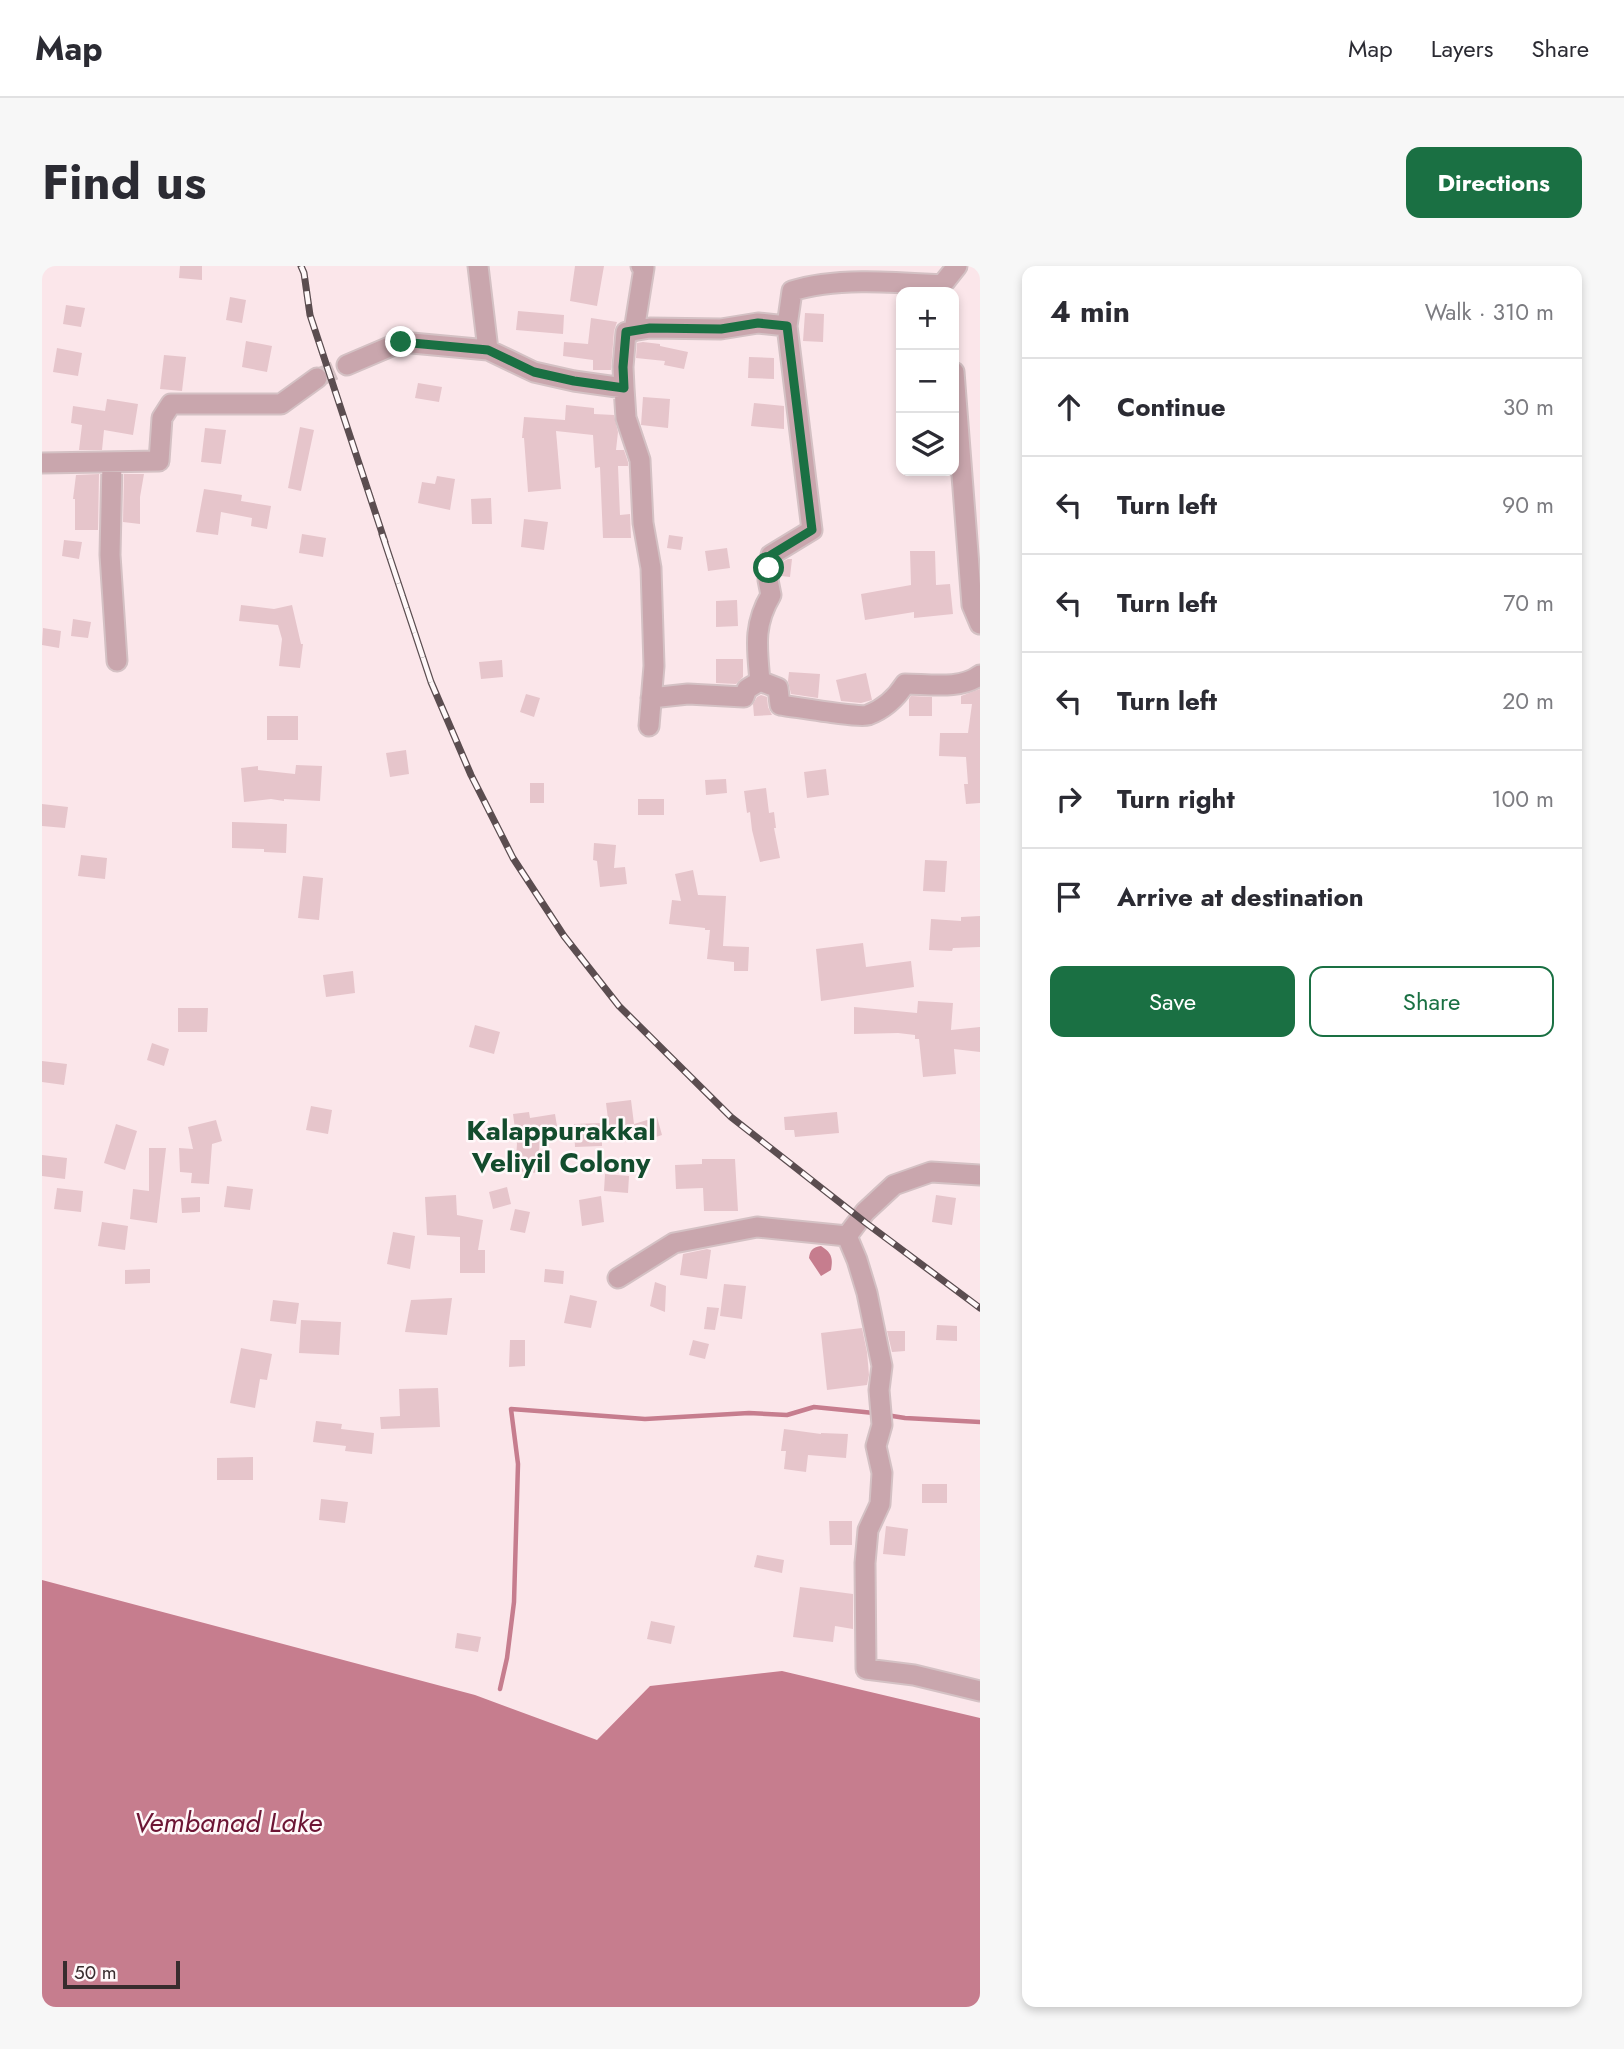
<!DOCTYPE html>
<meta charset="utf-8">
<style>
:root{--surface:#fff;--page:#f7f7f7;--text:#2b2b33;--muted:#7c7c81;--line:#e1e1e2;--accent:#1a7043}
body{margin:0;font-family:Jost,sans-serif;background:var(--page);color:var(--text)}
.controls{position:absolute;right:21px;top:21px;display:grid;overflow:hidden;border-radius:14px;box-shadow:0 4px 10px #0003}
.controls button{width:63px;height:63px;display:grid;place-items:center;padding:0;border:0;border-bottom:2px solid var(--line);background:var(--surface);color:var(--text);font:35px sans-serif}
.scale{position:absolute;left:21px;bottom:18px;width:117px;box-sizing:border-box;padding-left:7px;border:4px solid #382c2e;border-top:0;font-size:19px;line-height:24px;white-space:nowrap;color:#382c2e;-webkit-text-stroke:5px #fff8f9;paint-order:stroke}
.stop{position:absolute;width:21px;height:21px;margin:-16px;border:5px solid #1a7043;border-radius:50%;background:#fff}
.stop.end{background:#1a7043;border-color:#fff;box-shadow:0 2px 7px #0008}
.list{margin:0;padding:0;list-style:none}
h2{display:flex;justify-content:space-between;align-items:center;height:91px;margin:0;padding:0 28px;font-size:30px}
h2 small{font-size:23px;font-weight:400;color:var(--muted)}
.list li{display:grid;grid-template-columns:46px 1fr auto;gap:21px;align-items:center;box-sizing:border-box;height:98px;padding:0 28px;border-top:2px solid var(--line)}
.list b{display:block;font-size:26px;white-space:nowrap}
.list em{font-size:23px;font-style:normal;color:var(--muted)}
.actions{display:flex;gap:14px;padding:21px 28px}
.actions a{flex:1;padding:16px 0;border:2px solid var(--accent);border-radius:14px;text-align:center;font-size:24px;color:var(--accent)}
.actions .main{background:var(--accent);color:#fff}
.icon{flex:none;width:38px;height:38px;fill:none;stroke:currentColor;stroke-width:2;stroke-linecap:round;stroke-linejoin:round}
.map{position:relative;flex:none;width:938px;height:1741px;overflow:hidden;border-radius:14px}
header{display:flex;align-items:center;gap:42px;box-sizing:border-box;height:98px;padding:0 35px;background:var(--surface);border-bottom:2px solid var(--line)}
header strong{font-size:33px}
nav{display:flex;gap:38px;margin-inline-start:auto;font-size:24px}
.intro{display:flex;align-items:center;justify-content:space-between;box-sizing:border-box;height:168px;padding:0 42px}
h1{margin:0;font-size:49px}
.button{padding:18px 32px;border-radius:14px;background:var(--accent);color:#fff;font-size:24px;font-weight:700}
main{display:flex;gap:42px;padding:0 42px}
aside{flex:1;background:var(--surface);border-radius:14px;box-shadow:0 4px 10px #0003}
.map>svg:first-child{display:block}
.water{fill:#c67d8e}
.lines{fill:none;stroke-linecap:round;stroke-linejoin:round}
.stream{stroke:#c67d8e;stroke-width:4.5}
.building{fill:#e6c5cb}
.street-tunnel{stroke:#d4c1c4;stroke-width:19;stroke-dasharray:19 10;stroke-linecap:butt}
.street-casing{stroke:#d4c1c4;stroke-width:23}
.street{stroke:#c9a6ad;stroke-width:19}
.rail-casing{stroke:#5b4d50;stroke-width:7}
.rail{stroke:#fff8f9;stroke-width:4.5;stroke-dasharray:13;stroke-linecap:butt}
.route{stroke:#1a7043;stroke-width:9}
.labels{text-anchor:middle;stroke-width:5;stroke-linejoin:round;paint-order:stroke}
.neighbourhood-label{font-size:28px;font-weight:bold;fill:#134c2d;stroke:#fff8f9}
.water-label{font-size:28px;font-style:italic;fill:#6c1534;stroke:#fff8f9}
</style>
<header>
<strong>Map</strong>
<nav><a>Map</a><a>Layers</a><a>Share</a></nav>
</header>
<div class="intro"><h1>Find us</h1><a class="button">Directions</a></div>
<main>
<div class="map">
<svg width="938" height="1741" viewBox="0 0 938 1741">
<rect width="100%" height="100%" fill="#fbe6ea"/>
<!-- water -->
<path class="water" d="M779 980C790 987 791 992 789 1004L779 1010 767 992C768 984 771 981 779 980Z
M0 1314 433 1429 555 1474 608 1420 740 1405 938 1452V1741H0Z"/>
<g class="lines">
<!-- stream -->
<path class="stream" d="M844 1149 863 1152 938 1156
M458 1423 465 1392 472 1336 476 1198 469 1143 603 1153 707 1147 745 1149 772 1141 832 1147"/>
</g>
<!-- building -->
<path class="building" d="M138 0H160V14L137 12Z
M533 0H562L555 40 528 35Z
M188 31 204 34 200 57 184 54Z
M24 39 43 42 39 61 21 58Z
M476 45 522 49 521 68 474 64Z
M763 47 782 48 781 76 761 75Z
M549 52 575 56 572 65 569 104H551V94L521 90 522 76 546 78Z
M204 75 230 80 225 106 200 101Z
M601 76 618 78V80L646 86 642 103 622 99 623 95 594 92 595 77Z
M15 82 40 87 36 110 11 106Z
M122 89 144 91 140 125 118 123Z
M707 91 732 92V113L706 112Z
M376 117 400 121 397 136 373 132Z
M601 131 628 133 626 162 599 159Z
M65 133 96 138 91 169 62 164 60 184H37L40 159 29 157 31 140 63 145Z
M712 137 742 140V163L709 160Z
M524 139 552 142V148L572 149 576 166 574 184H582L586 196V200H576L578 249 588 248 589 272H561L558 201 553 202 551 169 514 165 519 223 486 226 482 172H480L482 151 523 154Z
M258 161 272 164 259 225 246 222Z
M163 162 184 164 179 198 159 196Z
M57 208 56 264H33V233H31L34 209Z
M82 208H102L98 231V258L81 256Z
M395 210 413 213 408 244 376 237 380 216 393 218Z
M162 223 200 229 199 235 229 240 225 263 209 260 210 252 179 246 176 269 154 266Z
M449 232 450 258H430L429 233Z
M482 253 506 256 502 284 479 281Z
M260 268 284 272 281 291 257 287Z
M627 269 641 271 639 284 625 282Z
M22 274 40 276 37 293 20 290Z
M685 282 688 302 666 305 663 285Z
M868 285H893L894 319 908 318 911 348 872 352V346L823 354 819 328 869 319Z
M746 293H750L748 311 739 310 740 296Z
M695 334 696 360 674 361V335Z
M199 339 232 343 250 339 259 378H261L258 402 237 400 240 373 236 359 197 355Z
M31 353 49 356 46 372 29 370Z
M1 362 19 365 17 382 0 379Z
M674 393H701V411L694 418 674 417Z
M460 394 461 411 439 413 437 396Z
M747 406 778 408 776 432 749 428 746 415Z
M824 407 830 434 819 437 799 435 794 414Z
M938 423V537L924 538 922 518H926L924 491 897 490 898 467H926L930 438H919V430Z
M484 428 498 432 492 451 478 446Z
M719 429 725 431 726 441 730 449 712 450 711 438 715 431Z
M869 430 890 431V450H867V433Z
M225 450H256V474H225Z
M364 484 367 508 348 511 344 487Z
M254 499 280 500 278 535 242 533V535L229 533 202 536 199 502 216 500V504L253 508Z
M784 503 787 529 765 532 762 506Z
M684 513 685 527 664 529 663 514Z
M488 517H502V537H488Z
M724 522 727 547 732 546 734 562H732L738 592 718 596 710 564 708 546 705 547 702 525Z
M596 533H622V549H596Z
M0 538 26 541 23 562 0 560Z
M190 556 245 558 244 587 222 586V583L190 582Z
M552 577 574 579 572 602 583 601 585 618 558 621 555 595 551 594Z
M39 589 65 592 63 613 36 610Z
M883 594 905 595 903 626 881 625Z
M651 604 656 629 684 630 681 680 707 681 706 705H692V696L665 693 668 664H663V662L627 658 630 634 639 635 633 608Z
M261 610 281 612 277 654 256 652Z
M938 650V681L911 682 910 685 887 684 889 653 919 655V651Z
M821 677 824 701 869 695 872 721 779 735 774 683Z
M311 705 313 727 284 731 281 709Z
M876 735 911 737 909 764 938 761V786L912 783 914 808 881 811 877 773H873V769L856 767 812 768V741L875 747Z
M136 742H166L165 766H136Z
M433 759 458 766 452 788 427 781Z
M110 777 127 783 122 800 105 794Z
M0 795 25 798 22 819 0 816Z
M589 834 592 858 567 861 564 837Z
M269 840 290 844 286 868 264 864Z
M487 846 488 852 513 848 516 866 498 868 496 907 473 905 475 878 471 848Z
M795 846 797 867 753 871 752 864H743L742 851Z
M615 851 620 869 598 876 592 858Z
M174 854 180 875 170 878 167 918 149 917 150 907 138 906 137 882 151 883 146 861Z
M560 857V880L533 881 532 858Z
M74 858 95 865 83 904 62 897Z
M107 882H124L115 957 88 953 91 923 107 925Z
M0 889 25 892 23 913 0 910Z
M660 893H693L696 945H662L661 922 634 923 633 899 660 898Z
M563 908 587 910 586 927 562 925Z
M185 920 211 923 208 944 182 941Z
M465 921 469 938 451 943 447 926Z
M15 922 41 925 39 946 12 943Z
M414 929 415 949 441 954 436 984H443V1007H418V971L385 969 383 931Z
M894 929 914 932 910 959 890 956Z
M559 930 562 956 540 960 537 934Z
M158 931V946L140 947 139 932Z
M473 943 488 946 483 967 468 964Z
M60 956 86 960 83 984 56 980Z
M351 966 373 970 368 1003 345 998Z
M665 983 669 984 665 1013 638 1009 641 988Z
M108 1003V1017L83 1018V1004Z
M503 1003 522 1005 521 1018 502 1016Z
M613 1016 624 1020 623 1046 608 1040Z
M682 1018 704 1020 700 1053 678 1050Z
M528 1029 555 1035 549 1062 522 1057Z
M410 1032 405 1069 363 1066 369 1034Z
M231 1034 257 1037 254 1058 228 1055Z
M665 1041 677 1042 673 1064 662 1063Z
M259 1054 299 1056 297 1089 257 1087Z
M895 1059 915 1060V1075L894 1074Z
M820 1062 825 1086 827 1109 825 1119 785 1124 779 1067Z
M845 1065H863V1085L850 1086Z
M468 1074H483V1100L467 1101Z
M651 1074 667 1078 663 1093 647 1089Z
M199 1082 230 1088 225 1114 218 1113 213 1142 188 1137Z
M396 1122 398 1161 339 1163 338 1151 358 1150 357 1123Z
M274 1155 300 1158 299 1163 332 1167 330 1188 303 1185 304 1180 271 1176Z
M742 1163 779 1168V1167L806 1168 804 1192 766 1189 764 1206 742 1203 744 1185H739Z
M211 1191V1214H175V1192Z
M880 1218H905V1237H880Z
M279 1233 306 1236 303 1257 277 1254Z
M787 1255H810V1279H788Z
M844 1260 866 1263 863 1290 841 1288Z
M715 1289 742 1294 740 1307 712 1301Z
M758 1321 811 1328V1363L793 1360 791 1376 751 1371Z
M609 1355 633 1360 629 1378 605 1373Z
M415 1367 439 1371 436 1386 413 1382Z"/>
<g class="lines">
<!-- street-tunnel -->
<path class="street-tunnel" d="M275 112 305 99"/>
<defs>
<path id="street" d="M436 0 446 84
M900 19 915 0
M745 60 770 264 729 289 726 314 729 329C711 359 715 382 718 415L736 422 738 439C754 441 816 452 826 449 842 443 854 432 863 418 886 418 919 424 938 409
M592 65 602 2 599 0
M305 99 359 76 446 84 492 106 532 115 582 122 581 101 584 66 608 62 679 63 716 57 745 60 750 25C792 11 854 16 900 19
M912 106 930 339 938 358
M582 122 584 152 598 194 601 257 609 302 612 400 607 460
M70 196 68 289 75 395
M0 197 117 195 120 152 129 138H239L275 112
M609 432 646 428 702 431 705 423 718 415
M805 970 815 994 825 1027 840 1100 837 1124 840 1159 834 1180 840 1207 838 1238 826 1264 823 1297 824 1403 872 1409 938 1425
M576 1012 632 977 715 961 805 970 823 946 852 919 889 906 938 909"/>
</defs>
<!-- street casing -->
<use href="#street" class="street-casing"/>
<!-- street -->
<use href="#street" class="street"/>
<defs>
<path id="rail" d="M259 0 262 7 268 49 343 276
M389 416 340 268 389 416 429 509 471 592 522 670 577 740 689 851 824 957 938 1042"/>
</defs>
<!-- rail casing -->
<use href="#rail" class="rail-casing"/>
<!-- rail -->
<use href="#rail" class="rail"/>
</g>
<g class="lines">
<!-- route -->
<path class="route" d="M359 76 446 84 492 106 532 115 582 122 581 101 584 66 608 62 679 63 716 57 745 60 770 264 729 289 727 302"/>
</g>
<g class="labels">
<!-- neighbourhood labels -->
<g class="neighbourhood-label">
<text x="519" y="874">Kalappurakkal<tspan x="519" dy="32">Veliyil Colony</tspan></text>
</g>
<!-- water labels -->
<g class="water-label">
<text x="186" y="1566">Vembanad Lake</text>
</g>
</g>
</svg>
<div class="controls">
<button>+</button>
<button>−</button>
<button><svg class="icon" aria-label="layers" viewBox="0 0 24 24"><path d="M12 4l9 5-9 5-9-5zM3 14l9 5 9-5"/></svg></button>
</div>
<div class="scale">50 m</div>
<div class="stop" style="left:727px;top:302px"></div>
<div class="stop end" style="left:359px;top:76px"></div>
</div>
<aside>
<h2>4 min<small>Walk · 310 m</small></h2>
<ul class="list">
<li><svg class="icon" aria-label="ahead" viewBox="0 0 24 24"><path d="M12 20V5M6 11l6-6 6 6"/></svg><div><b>Continue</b></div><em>30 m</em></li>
<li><svg class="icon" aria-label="left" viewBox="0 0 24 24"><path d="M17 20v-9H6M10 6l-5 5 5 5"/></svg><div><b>Turn left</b></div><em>90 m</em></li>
<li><svg class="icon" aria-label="left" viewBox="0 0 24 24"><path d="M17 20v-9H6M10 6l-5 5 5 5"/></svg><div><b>Turn left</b></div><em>70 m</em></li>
<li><svg class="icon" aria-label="left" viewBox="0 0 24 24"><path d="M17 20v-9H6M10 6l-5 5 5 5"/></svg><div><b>Turn left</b></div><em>20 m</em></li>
<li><svg class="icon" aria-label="right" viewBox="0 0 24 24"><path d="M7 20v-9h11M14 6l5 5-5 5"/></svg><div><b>Turn right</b></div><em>100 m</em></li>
<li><svg class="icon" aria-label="arrive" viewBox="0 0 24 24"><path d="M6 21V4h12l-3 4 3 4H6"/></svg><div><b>Arrive at destination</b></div></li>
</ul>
<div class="actions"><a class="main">Save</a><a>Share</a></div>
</aside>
</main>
